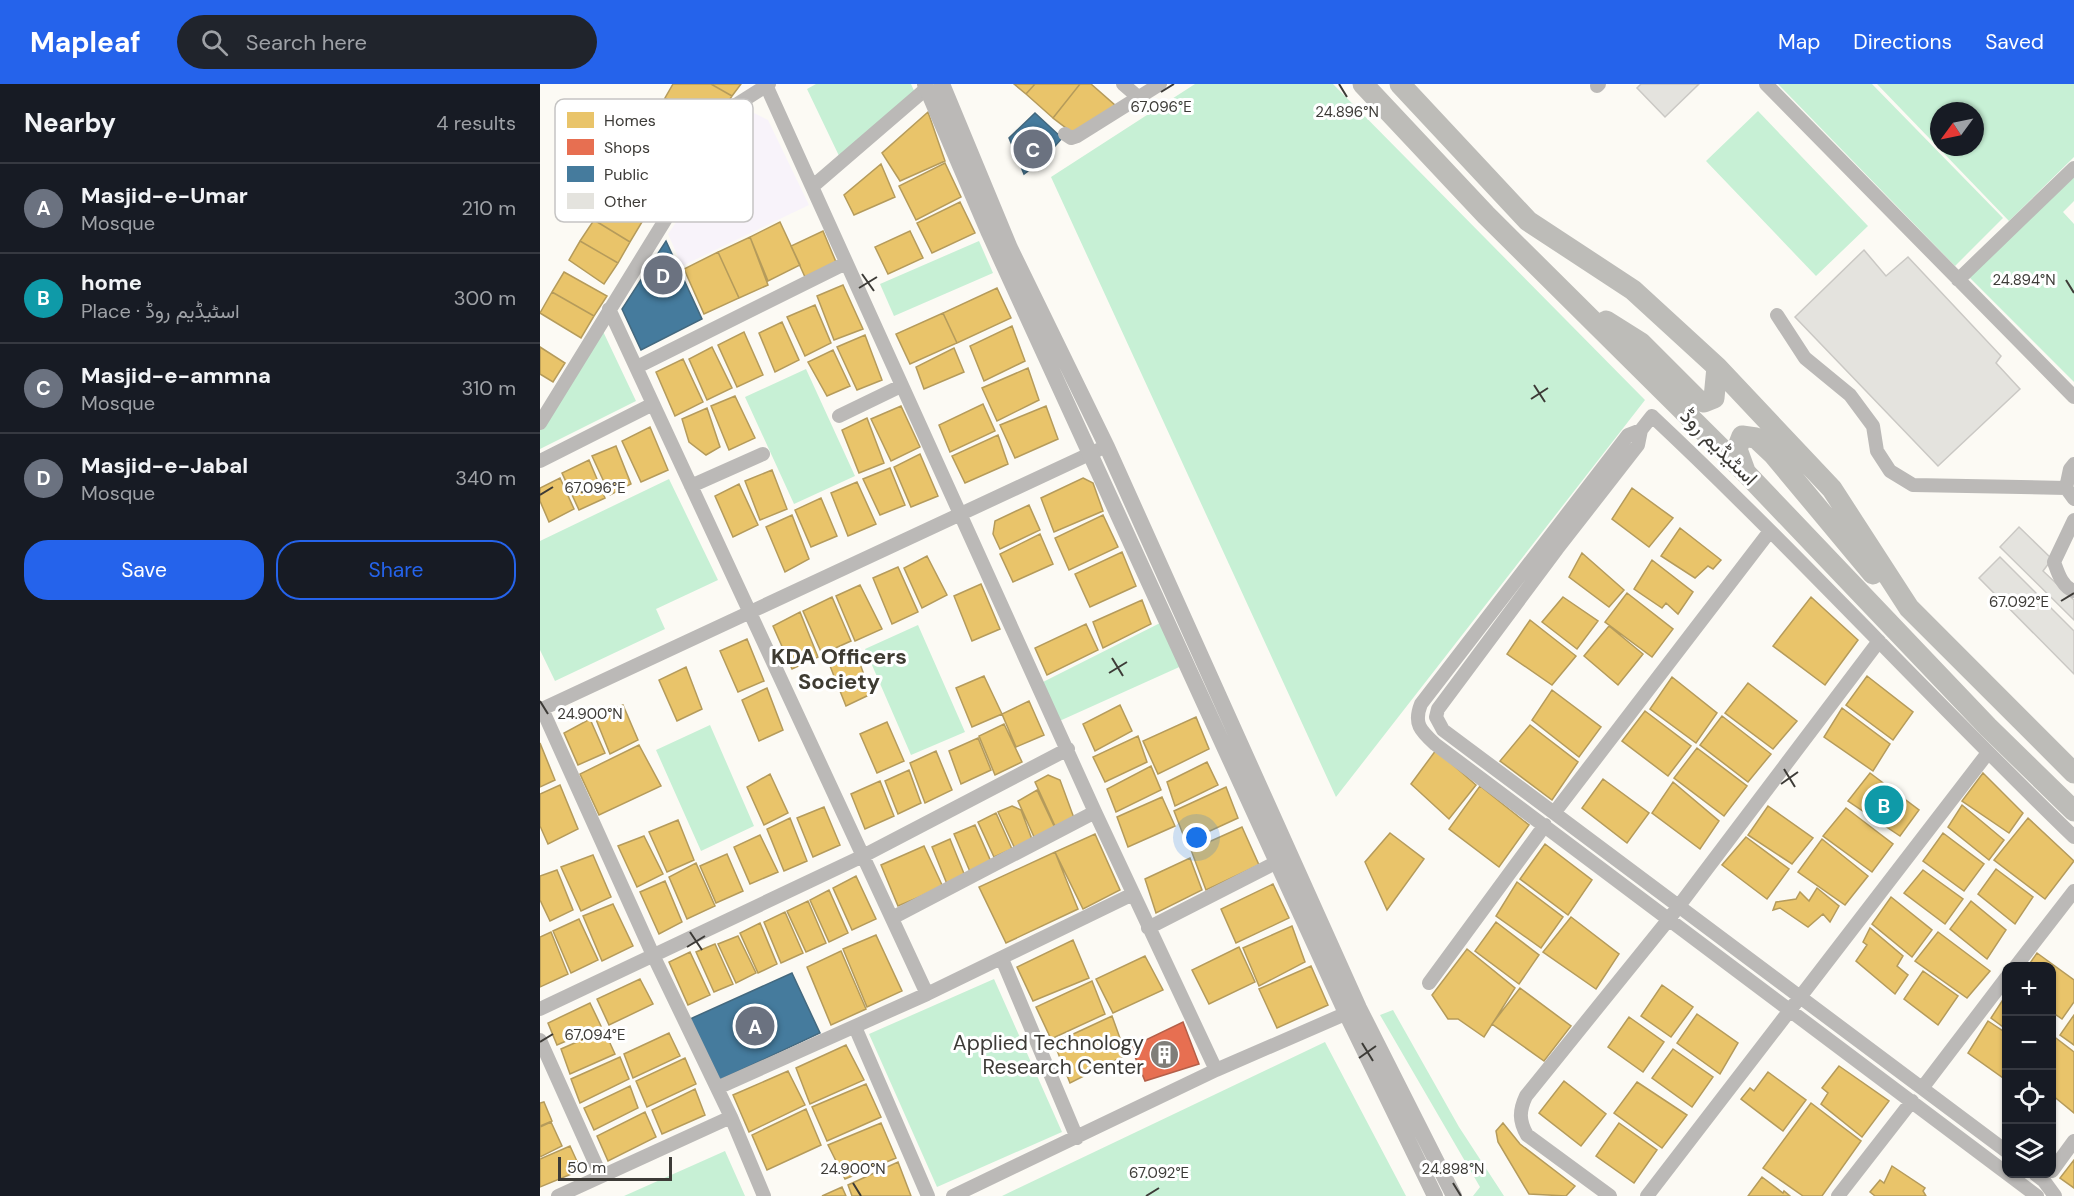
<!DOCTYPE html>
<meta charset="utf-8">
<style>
:root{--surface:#171b24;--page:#20242c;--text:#f1f3f6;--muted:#9ea1a6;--line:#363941;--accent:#2563eb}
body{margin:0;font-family:"DM Sans",Vazirmatn,sans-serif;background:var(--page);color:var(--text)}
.controls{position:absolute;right:18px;bottom:18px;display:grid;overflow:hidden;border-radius:12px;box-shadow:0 2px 4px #0004}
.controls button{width:54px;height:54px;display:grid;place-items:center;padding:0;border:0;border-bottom:2px solid var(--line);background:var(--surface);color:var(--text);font:30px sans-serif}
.compass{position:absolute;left:1390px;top:18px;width:54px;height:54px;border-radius:50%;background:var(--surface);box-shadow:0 2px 4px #0004;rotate:237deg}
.scale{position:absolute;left:18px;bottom:15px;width:114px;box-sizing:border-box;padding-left:6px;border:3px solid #3d3b37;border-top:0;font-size:16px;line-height:21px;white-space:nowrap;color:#3d3b37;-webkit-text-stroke:4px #fff;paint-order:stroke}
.you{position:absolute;left:657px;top:754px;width:21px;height:21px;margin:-15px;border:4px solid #fff;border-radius:50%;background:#1a73e8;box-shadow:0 0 0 9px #1a73e833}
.badge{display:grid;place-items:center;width:39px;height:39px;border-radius:50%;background:var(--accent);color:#fff;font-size:20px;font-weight:700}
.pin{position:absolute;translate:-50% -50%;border:3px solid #fff;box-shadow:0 2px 6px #0006}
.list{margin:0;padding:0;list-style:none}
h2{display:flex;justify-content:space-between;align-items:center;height:78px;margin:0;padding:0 24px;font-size:26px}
h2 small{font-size:20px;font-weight:400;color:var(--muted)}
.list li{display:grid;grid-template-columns:39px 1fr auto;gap:18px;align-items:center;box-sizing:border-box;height:90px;padding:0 24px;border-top:2px solid var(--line)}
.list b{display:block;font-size:22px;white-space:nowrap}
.list p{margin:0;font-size:20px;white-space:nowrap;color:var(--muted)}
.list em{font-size:20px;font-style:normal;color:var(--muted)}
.actions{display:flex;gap:12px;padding:18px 24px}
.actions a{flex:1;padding:14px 0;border:2px solid var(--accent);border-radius:24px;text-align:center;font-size:21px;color:var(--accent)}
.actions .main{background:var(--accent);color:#fff}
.icon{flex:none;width:33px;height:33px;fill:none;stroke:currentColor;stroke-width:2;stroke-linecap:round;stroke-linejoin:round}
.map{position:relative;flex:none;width:1534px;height:1112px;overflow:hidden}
header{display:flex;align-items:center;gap:36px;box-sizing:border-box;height:84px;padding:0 30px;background:var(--accent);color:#fff}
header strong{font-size:28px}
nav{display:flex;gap:33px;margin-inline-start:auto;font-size:21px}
.search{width:420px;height:54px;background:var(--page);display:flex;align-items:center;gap:15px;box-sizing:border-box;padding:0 21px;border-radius:33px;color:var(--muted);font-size:22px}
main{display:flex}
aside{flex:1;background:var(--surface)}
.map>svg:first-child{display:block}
.commercial{fill:#f8f3fa}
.green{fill:#c7f0d5;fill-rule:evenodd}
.homes{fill:#e9c46a;stroke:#b59b5b;stroke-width:1.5}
.shops{fill:#e76f51;stroke:#b45f49;stroke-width:1.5}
.public{fill:#457b9d;stroke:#43687e;stroke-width:1.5}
.building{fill:#e4e3de;stroke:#cac8c4;stroke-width:1.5}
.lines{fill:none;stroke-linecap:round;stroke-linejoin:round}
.minor{stroke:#bbb9b7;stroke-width:14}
.tertiary{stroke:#bbb9b7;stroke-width:16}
.primary{stroke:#bdbcb8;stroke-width:21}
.ticks{fill:none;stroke:#3d3b37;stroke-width:2}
.labels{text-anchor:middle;stroke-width:6;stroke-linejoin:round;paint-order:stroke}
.street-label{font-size:21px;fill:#3d3b37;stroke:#fff}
.poi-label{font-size:21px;fill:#3d3b37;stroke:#fff;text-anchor:end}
.neighbourhood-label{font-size:22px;font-weight:bold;fill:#3e3b32;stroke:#fff}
.key{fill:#fff;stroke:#c5c4c3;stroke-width:1.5}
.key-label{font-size:16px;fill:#3d3b37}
.ticks-label{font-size:15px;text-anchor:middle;fill:#3d3b37;stroke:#fff;stroke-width:6;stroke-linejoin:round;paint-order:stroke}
</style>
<header>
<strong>Mapleaf</strong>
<div class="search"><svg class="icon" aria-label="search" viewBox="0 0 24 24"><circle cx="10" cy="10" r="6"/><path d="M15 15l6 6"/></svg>Search here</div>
<nav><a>Map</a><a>Directions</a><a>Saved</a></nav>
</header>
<main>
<aside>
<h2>Nearby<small>4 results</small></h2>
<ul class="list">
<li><span class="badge" style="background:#6b7280">A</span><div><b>Masjid-e-Umar</b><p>Mosque</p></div><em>210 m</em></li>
<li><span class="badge" style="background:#0f9aa8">B</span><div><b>home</b><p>Place · اسٹیڈیم روڈ</p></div><em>300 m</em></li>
<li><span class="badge" style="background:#6b7280">C</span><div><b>Masjid-e-ammna</b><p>Mosque</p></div><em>310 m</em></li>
<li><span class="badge" style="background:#6b7280">D</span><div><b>Masjid-e-Jabal</b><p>Mosque</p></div><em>340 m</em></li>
</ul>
<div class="actions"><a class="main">Save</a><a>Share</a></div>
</aside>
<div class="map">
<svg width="1534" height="1112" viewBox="0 0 1534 1112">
<rect width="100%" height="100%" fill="#fcfaf4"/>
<!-- commercial -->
<path class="commercial" d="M212 28 228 36 269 121 142 182 128 150Z"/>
<!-- green -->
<path class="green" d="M276 0H371L376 11 301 76 267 5Z
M655 0H793L1105 316 796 713 511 93Z
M1238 0H1332L1463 134 1415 182Z
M1337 0H1534V73L1469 137ZM1399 27H1435V63H1399Z
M1218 27 1328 142 1276 192 1166 77Z
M1534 93V117L1523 128 1534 140V298L1429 193Z
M439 157 453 189 354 232 340 200Z
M60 241 96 317 0 365V339Z
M266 285 315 392 254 420 205 313Z
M129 395 178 496 116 525 125 545 15 597 0 566V457Z
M626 536 646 580 515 639 499 600Z
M378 541 425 648 371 671 325 565Z
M170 641 214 742 161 767 116 666Z
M454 895 522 1048 397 1103 329 950Z
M853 926 919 1043 964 1112H933L940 1103 840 931Z
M785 958 866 1112H462Z
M185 1067 205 1112H84Z"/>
<!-- homes -->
<path class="homes" d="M133 0H171L192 12 173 41 125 14Z
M171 0H201L192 12Z
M474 0H495L486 10Z
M495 0H540L513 34 486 10Z
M540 0H551L576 22 534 50 513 34Z
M125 14 173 41 153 73 107 46Z
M388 28 405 77 360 97 342 69Z
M405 79 421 113 376 136 359 102Z
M341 80 355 113 314 131 304 111Z
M66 114 102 138 90 158 54 136Z
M420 118 435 149 392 169 377 139Z
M54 136 90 158 78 179 40 157Z
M240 138 260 181 228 197 210 153Z
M283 147 296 178 265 193 251 162Z
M370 147 383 174 348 190 335 163Z
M210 153 228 201 199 214 178 168Z
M40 157 78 179 64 200 29 176Z
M178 168 199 214 164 230 144 185Z
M24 188 67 212 54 232 12 208Z
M303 201 323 245 294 256 277 212Z
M457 204 471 234 417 259 403 229Z
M12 208 54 232 41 254 0 229Z
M275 221 291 259 265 272 247 233Z
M403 229 417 259 370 280 356 250Z
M242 238 259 276 235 288 219 249Z
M472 242 485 277 444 297 430 262Z
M204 248 223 291 197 303 178 261Z
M325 251 342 296 317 306 297 263Z
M0 263 25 279 13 298 0 290Z
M172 263 192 304 167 316 149 275Z
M414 264 424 288 384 305 376 283Z
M293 266 310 302 287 312 268 278Z
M143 275 163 318 135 332 116 288Z
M488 284 499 316 457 337 442 304Z
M195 312 215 354 189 366 171 322Z
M443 320 455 347 410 368 399 341Z
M361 322 380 363 351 377 331 335Z
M506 322 518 355 475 374 460 341Z
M167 324 180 363 166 371 149 358 142 335Z
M327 334 344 379 319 389 302 346Z
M110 343 128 386 101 398 82 357Z
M458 351 468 380 425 399 412 372Z
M76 362 91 400 70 411 52 372Z
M380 370 398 412 371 423 354 383Z
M49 376 65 414 39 426 22 389Z
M350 384 365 421 340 431 323 395Z
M232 386 247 425 220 436 205 397Z
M20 394 34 425 9 438 0 417V404Z
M543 394 553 399 563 427 514 448 501 414Z
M317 398 336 440 308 452 291 409Z
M199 400 218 441 193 453 175 412Z
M1092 404 1133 434 1109 463 1072 435Z
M281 414 297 452 271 463 255 426Z
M489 421 500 446 460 465 453 450 455 437Z
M252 431 269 475 245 488 226 443Z
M563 431 578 463 529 486 515 454Z
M1140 444 1181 476 1173 485 1168 482 1155 494 1121 472Z
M500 450 513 480 473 498 460 470Z
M582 468 596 502 550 523 535 490Z
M1042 469 1084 506 1069 523 1029 493Z
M387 472 407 511 382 524 364 484Z
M1112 476 1153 508 1138 530 1126 519 1122 524 1094 505Z
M358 483 378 528 352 540 333 494Z
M441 500 460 545 432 557 414 512Z
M320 501 342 545 315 557 296 512Z
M1087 509 1133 545 1112 573 1065 538Z
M292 513 311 557 282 570 263 527Z
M1023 513 1058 537 1037 565 1002 538Z
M1271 513 1318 556 1285 601 1233 562Z
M602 516 611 540 563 564 553 538Z
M260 528 278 573 252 585 233 542Z
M990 536 1036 572 1012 601 967 570Z
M546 540 558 566 507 591 495 564Z
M1069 542 1103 570 1078 601 1044 572Z
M207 555 224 597 198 608 180 567Z
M315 566 331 610 306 622 288 577Z
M146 583 162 625 137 637 119 596Z
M444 592 462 630 432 643 416 604Z
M1327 592 1373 628 1353 656 1306 621Z
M1132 593 1177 629 1156 659 1110 625Z
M1208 599 1257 637 1233 665 1185 629Z
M227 604 243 646 219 657 202 616Z
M1012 606 1061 643 1039 673 992 636Z
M489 617 504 651 476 663 462 630Z
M83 621 98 656 70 670 55 633Z
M580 621 592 647 555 667 543 640Z
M1302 624 1350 660 1333 687 1284 653Z
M1105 627 1151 662 1128 692 1082 657Z
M1182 632 1231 670 1208 698 1160 661Z
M656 633 669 665 618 690 603 657Z
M50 635 65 669 38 681 24 649Z
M347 638 364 677 337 689 320 650Z
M464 640 482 678 455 691 439 652Z
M990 641 1038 678 1012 716 960 677Z
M598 652 607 678 565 698 553 673Z
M438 654 451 686 421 700 409 667Z
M0 659 15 696 0 703Z
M99 661 121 702 59 731 40 690Z
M1157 664 1207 702 1184 732 1134 694Z
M896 666 936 701 909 735 871 700Z
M396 667 412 706 385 719 370 679Z
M667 678 678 701 635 722 627 698Z
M611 682 621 706 576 728 567 705Z
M369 686 381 719 358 730 345 697Z
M1330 689 1379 726 1360 752 1308 717Z
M1443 689 1483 729 1469 749 1422 717Z
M230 690 248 729 224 741 207 703Z
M508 691 520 696 534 734 515 742 495 698Z
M1063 695 1109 729 1087 759 1042 724Z
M340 697 354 732 325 745 311 710Z
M1133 698 1179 737 1160 765 1112 729Z
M20 701 38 745 8 760 0 742V710Z
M940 702 989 741 959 783 909 745Z
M686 703 698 734 646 758 634 727Z
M497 706 515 744 495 755 478 717Z
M622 713 635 742 588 763 577 733Z
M1422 721 1464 756 1449 776 1408 743Z
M472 722 481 726 493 758 476 767 458 728Z
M1228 722 1273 754 1252 780 1208 751Z
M284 723 300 761 273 773 257 734Z
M1306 724 1353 760 1332 788 1283 752Z
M456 729 472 765 454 773 438 738Z
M250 734 267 777 244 787 227 745Z
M1488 734 1534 777 1505 815 1454 776Z
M138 736 154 776 127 788 109 748Z
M435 741 452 780 431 790 414 750Z
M702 743 719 781 666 806 651 766Z
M850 749 884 775 847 826 825 778Z
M1403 749 1444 780 1424 807 1383 777Z
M555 750 580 806 543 825 515 768Z
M220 751 238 788 210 800 194 763Z
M104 752 123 790 97 803 78 762Z
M1206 753 1249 785 1227 815 1182 781Z
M410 755 425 792 407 800 392 763Z
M1282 755 1328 792 1305 821 1258 788Z
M1005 760 1052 796 1028 831 980 795Z
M384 762 403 803 358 822 341 781Z
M515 768 538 825 466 859 439 803Z
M187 770 203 807 176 819 160 782Z
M53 771 71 813 41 827 21 783Z
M650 774 662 806 616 829 605 795Z
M156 779 175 822 147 835 129 793Z
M1456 785 1493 813 1475 840 1438 810Z
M17 786 33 826 10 837 0 816V792Z
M1383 786 1423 815 1405 840 1364 809Z
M316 792 336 835 312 846 293 804Z
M125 797 142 838 119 850 100 808Z
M977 798 1023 833 1001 864 956 832Z
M733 800 749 834 696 859 681 825Z
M1277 804 1299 822 1290 838 1283 830 1268 843 1240 824 1233 826 1236 818 1256 815 1260 808 1269 817Z
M289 806 308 849 289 858 270 816Z
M1351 813 1392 846 1372 873 1332 840Z
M268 817 286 859 266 868 247 827Z
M1431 817 1466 846 1447 875 1410 845Z
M73 820 93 862 62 877 43 832Z
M245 828 263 869 241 879 224 838Z
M1031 833 1079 870 1056 905 1003 868Z
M39 835 58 876 31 889 13 847Z
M956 838 999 871 979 900 935 867Z
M220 839 237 880 218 889 200 849Z
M752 842 765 878 719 902 703 864Z
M1330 844 1363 872 1357 882 1368 891 1355 910 1316 877 1327 861 1323 858Z
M11 848 28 890 0 903V853Z
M1398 848 1450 887 1427 914 1375 877Z
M336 851 362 907 327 923 303 865Z
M198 852 216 889 196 899 178 860Z
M533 856 549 894 493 917 477 883Z
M175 860 193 900 174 908 156 868Z
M699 863 715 898 669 920 652 886Z
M927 865 975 904 944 953 918 935H908L892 911Z
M301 867 326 925 291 941 267 883Z
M150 868 170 911 148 921 129 878Z
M1497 869 1534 896V918L1522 935 1512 928V882H1488Z
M605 872 623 906 573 929 556 895Z
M771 882 788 921 737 944 719 905Z
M1383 887 1418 912 1398 941 1364 915Z
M100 895 113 920 69 941 57 915Z
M552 897 565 930 511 955 496 923Z
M1122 901 1153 923 1131 953 1101 932Z
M980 904 1031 942 1004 977 952 940Z
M1466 911V945L1451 934Z
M50 919 61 942 17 961 8 939Z
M1157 930 1198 959 1180 990 1137 959Z
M1534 931V961L1520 951Z
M572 932 586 971 530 999 514 959Z
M1089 933 1124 958 1103 988 1068 963Z
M1448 937 1466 949V996L1428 969Z
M64 946 75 970 30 990 21 965Z
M129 949 140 972 93 994 84 970Z
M1512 951 1534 968V1029L1512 1011Z
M306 961 324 996 270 1020 256 984Z
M1133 965 1173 993 1152 1023 1112 994Z
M80 973 89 995 40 1019 31 995Z
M145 974 156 1000 107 1023 96 997Z
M1299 982 1349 1017 1322 1053 1281 1020 1288 1009 1282 1004Z
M248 987 265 1021 209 1048 193 1011Z
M1228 988 1266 1016 1243 1047 1201 1015 1210 1004 1214 1007Z
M1024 997 1066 1030 1041 1062 999 1029Z
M1097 998 1147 1031 1122 1064 1074 1029Z
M326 1000 341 1033 287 1057 272 1023Z
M90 1002 98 1024 54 1046 44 1024Z
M155 1005 165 1031 122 1050 112 1026Z
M4 1018 12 1037 0 1042V1019Z
M1271 1019 1321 1057 1282 1112H1263L1223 1084Z
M266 1025 281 1061 227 1086 212 1051Z
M105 1028 116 1053 68 1077 57 1052Z
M11 1038 22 1062 0 1073V1043Z
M341 1039 356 1074 305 1095 288 1061Z
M963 1039 980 1060 1035 1102 1026 1112 989 1110 958 1058 956 1047Z
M1079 1039 1117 1066 1094 1099 1056 1072Z
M30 1062 41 1086 0 1103V1075Z
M1534 1076V1104L1520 1094Z
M358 1078 371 1112H312L308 1101Z
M1352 1082 1385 1104 1383 1107 1386 1112H1335L1330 1108 1340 1096 1344 1099Z
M1222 1093 1243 1109 1244 1107 1250 1112H1208Z
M302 1103 306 1112H282Z"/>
<!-- shops -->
<path class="shops" d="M643 938 659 980 605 997 591 963Z"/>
<!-- public -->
<path class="public" d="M495 29 522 54 503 76 484 90 469 54Z
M126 157 162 235 101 266 82 225Z
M252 889 280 949 180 996 150 935Z"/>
<!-- building -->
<path class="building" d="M1101 0H1159L1125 33 1097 4Z
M1324 166 1346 192 1368 173 1461 272 1456 279 1480 305 1398 382 1255 233Z
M1479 443 1512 475 1503 487 1534 516V536L1460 463Z
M1460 473 1534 547V590L1439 494Z"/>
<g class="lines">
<!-- minor -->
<path class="minor" d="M583 0 598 13
M1226 0 1534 313
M226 1 555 728 676 986
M1057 2 1059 0
M525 50 531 54 537 52 620 0
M272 103 387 4
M1418 196 1534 84
M69 225 387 910
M1237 231 1265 274 1310 311 1333 342 1337 367 1350 387 1373 401 1526 404
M97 283 306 179
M299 332 361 302
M0 339 196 21 229 0
M1101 346 1088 351 881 620C873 640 881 647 895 660L1497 1112
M0 377 113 320
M1534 380 1530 385 1526 404 1534 415
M151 402 223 370
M1534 436 1514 478C1518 489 1522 503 1534 507
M2 625 113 871 191 1033 224 1112
M0 626 558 366
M1014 729 1230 447
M352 834 555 728
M608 844 737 778
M462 875 537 1054
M1476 882 1534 807
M889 899 1005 741
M0 925 323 772 528 665
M315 943 388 1112
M0 956 61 1092
M1383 1003 1466 894
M177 1004 387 910 593 810
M1466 1067 903 646 896 633 898 625 1017 465 1098 361 1101 346 1112 332C1257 468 1391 615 1534 753
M1512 1087 1534 1057
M1495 1090 1504 1097 1515 1112
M18 1112 191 1033
M413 1112 676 986 814 926
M1070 1112 987 1051C979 1037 979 1027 986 1012L1129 835 1339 557
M1107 1112 1447 670
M1298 1112 1372 1017"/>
<!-- tertiary -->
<path class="tertiary" d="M385 0 449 149 806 929 895 1112
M402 0 470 164 567 363 819 924 914 1112"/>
<!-- primary -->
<path class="primary" d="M823 0 946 131 1205 388 1448 643 1534 727
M860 0 988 137 1093 206 1177 283 1292 405 1369 524 1534 689
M1066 237 1101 259 1158 316 1164 318 1174 314 1177 283
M1205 387 1197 365 1202 352 1216 354 1233 370 1333 490"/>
</g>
<!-- ticks -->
<path class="ticks" d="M799 0 807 13M621 8 634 0M322 190 334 207M1526 196 1534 209M319 204 337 193M994 301 1005 318M991 315 1008 304M0 411 13 403M1521 517 1534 509M572 574 583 592M569 589 587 578M0 617 8 630M1244 685 1255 703M1241 700 1258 688M150 848 162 866M147 863 165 852M0 958 13 950M822 959 833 977M819 974 836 962M313 1099 321 1112M913 1099 921 1112M606 1112 619 1104"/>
<!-- icons -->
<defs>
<symbol id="building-disc" viewBox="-11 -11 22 22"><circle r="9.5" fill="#807e79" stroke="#fff"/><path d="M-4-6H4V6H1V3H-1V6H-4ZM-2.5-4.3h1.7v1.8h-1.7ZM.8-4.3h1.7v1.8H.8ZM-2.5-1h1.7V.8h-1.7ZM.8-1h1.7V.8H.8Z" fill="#fff"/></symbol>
</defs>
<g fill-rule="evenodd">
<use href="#building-disc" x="608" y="954" width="33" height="33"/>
</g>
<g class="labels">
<!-- street labels -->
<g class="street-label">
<text transform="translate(1179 363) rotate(45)" y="7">اسٹیڈیم روڈ</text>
</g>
<!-- poi labels -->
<g class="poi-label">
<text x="604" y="966">Applied Technology<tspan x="604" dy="24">Research Center</tspan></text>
</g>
<!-- neighbourhood labels -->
<g class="neighbourhood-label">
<text x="299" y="580">KDA Officers<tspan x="299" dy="25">Society</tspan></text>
</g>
</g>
<!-- legend -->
<rect x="15" y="15" width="198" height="123" rx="9" class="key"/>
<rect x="27" y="28" width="27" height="16" fill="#e9c46a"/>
<rect x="27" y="55" width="27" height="16" fill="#e76f51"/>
<rect x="27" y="82" width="27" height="16" fill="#457b9d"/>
<rect x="27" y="109" width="27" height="16" fill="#e4e3de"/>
<g class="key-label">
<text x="64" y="42">Homes</text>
<text x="64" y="69">Shops</text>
<text x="64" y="96">Public</text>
<text x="64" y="123">Other</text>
</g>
<g class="ticks-label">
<text x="621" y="28">67.096°E</text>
<text x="807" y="33">24.896°N</text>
<text x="1484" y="201">24.894°N</text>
<text x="55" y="409">67.096°E</text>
<text x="1479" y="523">67.092°E</text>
<text x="50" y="635">24.900°N</text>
<text x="55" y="956">67.094°E</text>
<text x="313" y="1090">24.900°N</text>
<text x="913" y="1090">24.898°N</text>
<text x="619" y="1094">67.092°E</text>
</g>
</svg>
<div class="controls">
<button>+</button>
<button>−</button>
<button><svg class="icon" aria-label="locate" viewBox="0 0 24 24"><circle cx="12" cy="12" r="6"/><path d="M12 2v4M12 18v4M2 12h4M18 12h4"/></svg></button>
<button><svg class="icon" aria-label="layers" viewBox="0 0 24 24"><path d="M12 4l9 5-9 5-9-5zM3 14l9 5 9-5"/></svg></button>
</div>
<svg class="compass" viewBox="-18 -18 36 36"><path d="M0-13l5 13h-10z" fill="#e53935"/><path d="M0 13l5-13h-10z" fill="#9ea1a6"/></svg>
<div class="scale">50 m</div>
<div class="you"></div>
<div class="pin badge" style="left:215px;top:942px;background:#6b7280">A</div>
<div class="pin badge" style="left:1344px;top:721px;background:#0f9aa8">B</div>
<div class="pin badge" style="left:493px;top:65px;background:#6b7280">C</div>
<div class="pin badge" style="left:123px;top:191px;background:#6b7280">D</div>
</div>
</main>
